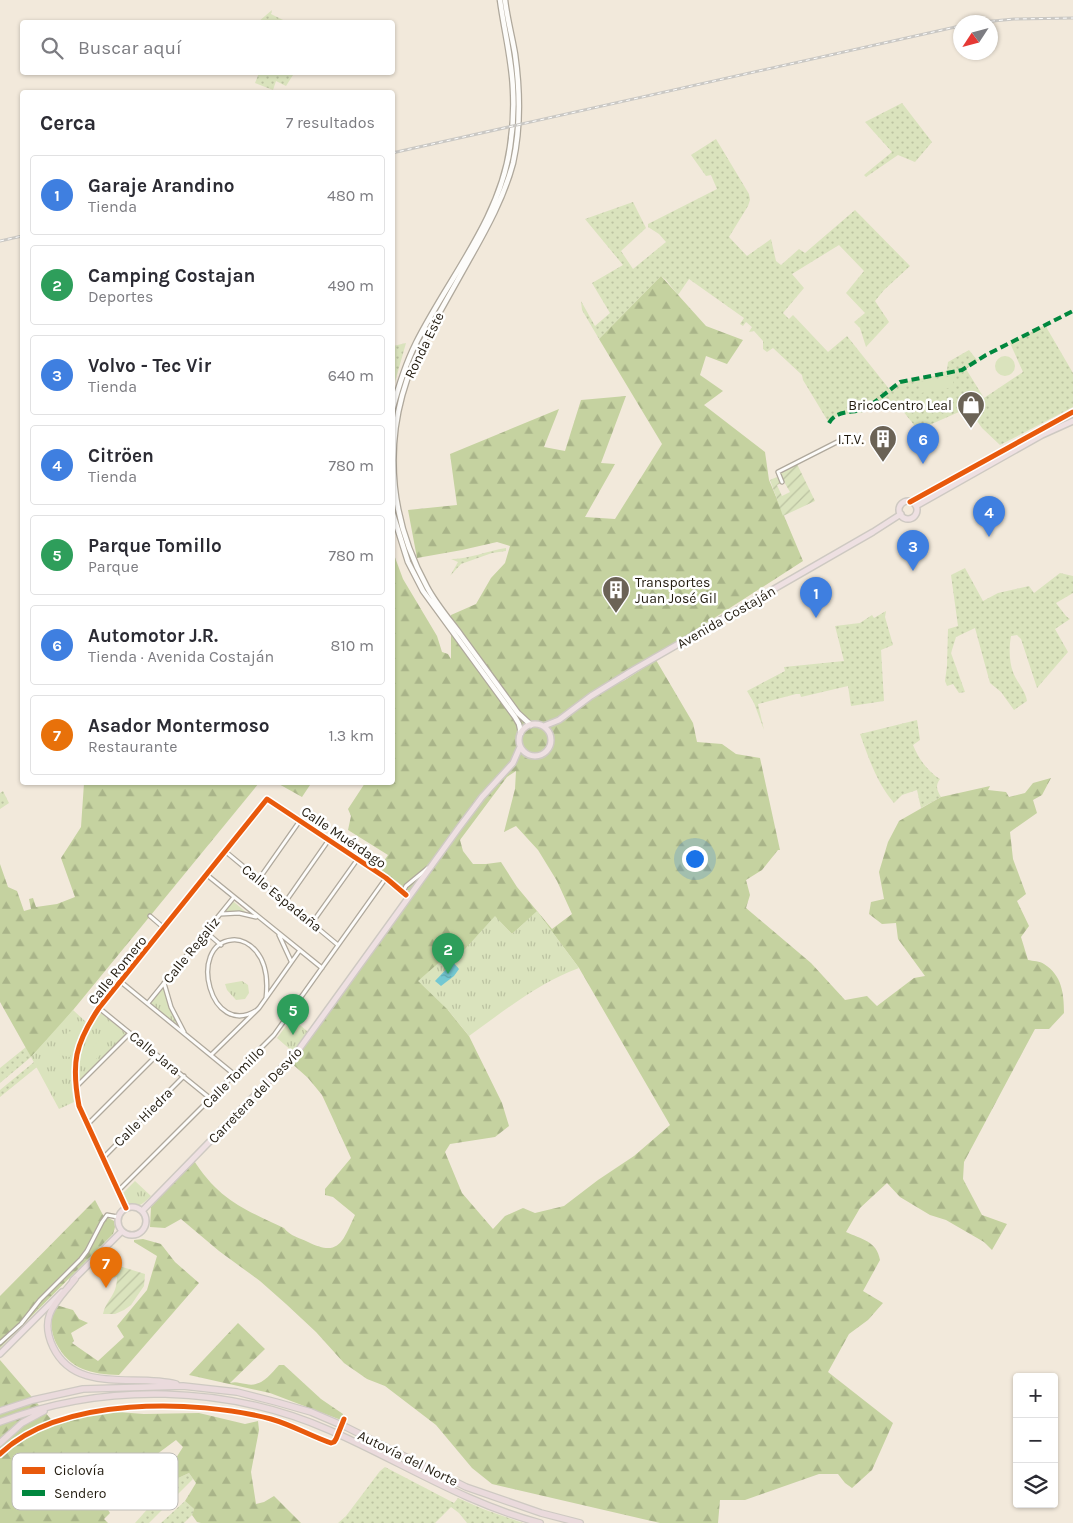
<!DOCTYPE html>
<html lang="es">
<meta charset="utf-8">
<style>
:root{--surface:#fff;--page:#f2f2f3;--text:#2b2b33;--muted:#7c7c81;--line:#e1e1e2;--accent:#db2777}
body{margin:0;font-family:Karla,sans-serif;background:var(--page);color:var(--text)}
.controls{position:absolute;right:15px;bottom:15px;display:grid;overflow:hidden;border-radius:5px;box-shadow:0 1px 4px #0004}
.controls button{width:45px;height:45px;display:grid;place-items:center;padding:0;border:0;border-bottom:1px solid var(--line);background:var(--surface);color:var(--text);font:25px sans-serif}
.compass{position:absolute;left:953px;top:15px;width:45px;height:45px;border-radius:50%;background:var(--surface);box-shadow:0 1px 4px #0004;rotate:234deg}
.you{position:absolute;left:694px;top:858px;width:18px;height:18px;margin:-12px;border:4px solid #fff;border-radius:50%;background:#1a73e8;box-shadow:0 0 0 8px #1a73e833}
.badge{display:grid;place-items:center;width:32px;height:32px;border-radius:50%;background:var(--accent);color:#fff;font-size:16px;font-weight:700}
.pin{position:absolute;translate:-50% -41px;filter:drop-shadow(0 1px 2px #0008)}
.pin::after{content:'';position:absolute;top:26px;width:18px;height:15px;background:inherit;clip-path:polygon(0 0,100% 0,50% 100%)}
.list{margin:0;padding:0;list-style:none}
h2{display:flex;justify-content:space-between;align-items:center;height:65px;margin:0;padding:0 20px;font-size:21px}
h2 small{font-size:16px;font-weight:400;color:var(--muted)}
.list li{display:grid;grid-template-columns:32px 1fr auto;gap:15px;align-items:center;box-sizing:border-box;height:80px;margin:0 10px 10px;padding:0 10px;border:1px solid var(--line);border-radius:5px}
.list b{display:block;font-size:19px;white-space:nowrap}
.list p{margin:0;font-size:16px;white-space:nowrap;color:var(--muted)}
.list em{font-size:16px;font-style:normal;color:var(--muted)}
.icon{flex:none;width:28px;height:28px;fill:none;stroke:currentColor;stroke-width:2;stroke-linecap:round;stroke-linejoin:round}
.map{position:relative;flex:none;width:1073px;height:1523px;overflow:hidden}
.search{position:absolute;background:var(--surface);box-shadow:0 1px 4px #0004;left:20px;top:20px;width:375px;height:55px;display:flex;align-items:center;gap:12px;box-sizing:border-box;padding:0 18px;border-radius:5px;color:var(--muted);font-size:19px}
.panel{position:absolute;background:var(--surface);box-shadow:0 1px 4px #0004;left:20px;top:90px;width:375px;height:695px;border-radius:5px}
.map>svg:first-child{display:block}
.grass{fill:url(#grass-dots)}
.forest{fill:url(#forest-firs);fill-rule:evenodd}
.park{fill:url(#park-tufts)}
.garden{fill:url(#garden-furrows)}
.pitch{fill:#dae3bd}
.water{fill:url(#water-ripples)}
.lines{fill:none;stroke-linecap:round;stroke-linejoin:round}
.minor-tunnel{stroke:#c8c0b2;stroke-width:3;stroke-dasharray:3 1.5;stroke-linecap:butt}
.minor-casing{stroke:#afa89c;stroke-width:5.5}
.tertiary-casing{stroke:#afa89c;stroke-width:6}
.secondary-casing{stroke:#afa89c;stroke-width:7}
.trunk-casing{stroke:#cec9c2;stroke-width:8}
.motorway-casing{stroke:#cec9c2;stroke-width:8}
.minor{stroke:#fdfcfa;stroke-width:3}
.tertiary{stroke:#fdfcfa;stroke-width:4}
.secondary{stroke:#fdfcfa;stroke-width:4.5}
.trunk{stroke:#eee0e2;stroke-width:5}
.motorway{stroke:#eadadc;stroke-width:5.5}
.rail-casing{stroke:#cac8c4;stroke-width:3}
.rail{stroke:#fff;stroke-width:1;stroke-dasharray:4;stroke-linecap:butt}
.quiet{stroke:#00873e;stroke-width:4;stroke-dasharray:8 4;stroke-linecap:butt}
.cycleway-casing{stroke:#fff;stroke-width:8}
.cycleway{stroke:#e8590c;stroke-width:5}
.labels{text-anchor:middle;stroke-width:5;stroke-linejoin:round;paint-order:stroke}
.street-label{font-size:14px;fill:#221b0f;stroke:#fff}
.poi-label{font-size:14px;fill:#221b0f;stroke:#fff;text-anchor:end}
.key{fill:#fff;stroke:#bdbbb7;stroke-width:1}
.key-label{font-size:14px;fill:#221b0f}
</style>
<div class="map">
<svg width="1073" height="1523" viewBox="0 0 1073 1523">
<defs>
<pattern id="grass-dots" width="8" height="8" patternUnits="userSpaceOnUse" patternTransform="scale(1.25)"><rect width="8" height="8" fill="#dae3bd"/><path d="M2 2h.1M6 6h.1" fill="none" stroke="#bbc2a1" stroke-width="1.8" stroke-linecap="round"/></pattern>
<pattern id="forest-firs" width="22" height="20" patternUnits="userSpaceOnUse" patternTransform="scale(1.25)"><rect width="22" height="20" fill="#c5d2a0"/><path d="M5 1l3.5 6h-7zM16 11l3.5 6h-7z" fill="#a9b489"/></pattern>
<pattern id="park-tufts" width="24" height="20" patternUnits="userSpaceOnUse" patternTransform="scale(1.25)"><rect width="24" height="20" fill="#dae3bd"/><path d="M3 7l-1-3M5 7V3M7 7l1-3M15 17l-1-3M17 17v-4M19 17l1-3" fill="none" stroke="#bbc2a1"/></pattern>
<pattern id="garden-furrows" width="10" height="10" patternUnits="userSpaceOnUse" patternTransform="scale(1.25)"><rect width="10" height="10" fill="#dae3bd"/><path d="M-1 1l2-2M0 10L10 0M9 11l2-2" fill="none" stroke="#bbc2a1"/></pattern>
<pattern id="water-ripples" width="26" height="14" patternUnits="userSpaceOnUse" patternTransform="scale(1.25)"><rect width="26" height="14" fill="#74c8d2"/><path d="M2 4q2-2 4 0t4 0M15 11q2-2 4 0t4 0" fill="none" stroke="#64abb3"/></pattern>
</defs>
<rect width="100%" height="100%" fill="#f2e9db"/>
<!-- grass -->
<path class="grass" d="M272 10 271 14 287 22H258Z
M259 73H285L293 75 286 86 276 81 273 90 255 83Z
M902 103 932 142 915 162 898 155 866 177 864 175 892 152 865 122Z
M716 139 749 194 750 200 748 206 729 237 747 256 771 239 776 261 781 265 799 249 805 253 855 210 910 266 884 290 875 301 889 322 866 347 860 328 854 322 865 313 846 293 864 271 839 245 792 274 804 288 783 313 789 319 793 315 828 352 847 336 890 390C907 375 930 382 947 370L948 362 969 350 977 360 988 354 966 369 984 398 1023 372 1010 343 1045 325 1073 373V407L1000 445 982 428 968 408 918 430 899 406 892 411 883 399C878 403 872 409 866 411 854 417 837 408 831 424L829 423 803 380 802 375 773 348 767 352 763 349V341L754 331 749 332 752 327 746 322 743 326 740 324 744 318 689 279 678 295 666 280 661 276 599 339 582 310 581 301 595 326 610 313 592 283 623 265 585 219 633 202 646 228 621 251 633 269 666 242 659 234 648 227V224L717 189 711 175 706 176 691 155Z
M406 343 393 389V390V346Z
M506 548V551L492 553 461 564 450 576 458 562 451 559C469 559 487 551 506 548Z
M965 568 983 601 998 593 1029 586 1034 593 1060 573 1073 576V593L1056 603 1066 616 1070 619 1055 629 1068 652 1037 688 1021 639 1017 635 1011 636C1009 647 1009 662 1013 672 1017 683 1025 689 1027 701L1014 710 1001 692 990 683 975 628 956 637 951 653 965 692 959 693 953 684 947 686 945 681 947 666 948 629 958 626 951 575Z
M886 611 885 617 893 645 881 650 884 701 851 706 848 686 801 697 800 694H796L758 704 764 730 754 703 747 691 785 671 784 667 844 661 835 626 860 623 872 615 874 618Z
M917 720 920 740 913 745C918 758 928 772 940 779 935 786 937 790 941 797L921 808 917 790 902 795 894 803C877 783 869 759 860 734Z
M3 791 9 803 0 809V793Z
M26 1047 31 1057 0 1083V1068Z
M34 1062 37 1067 0 1097V1090Z
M385 1467 454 1503 458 1498 483 1509 523 1523H467L459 1513 451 1507 435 1523H338L346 1516 380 1471Z
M189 1473 193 1479 149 1523H135L152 1504 148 1500 145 1502 141 1500V1495L148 1485H153L157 1490 158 1499 176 1479Z
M185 1501 194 1509 192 1515 184 1523H161Z"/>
<!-- forest -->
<path class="forest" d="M661 276 706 326 743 340 727 364 706 356 700 375 723 391 704 405 765 452 769 480 803 561 601 691 625 680 656 660 693 723 697 742 722 744 736 754 760 758 780 850H778L762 870 746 880 750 895 746 908 811 963 845 1000 867 996 877 1006 914 978 925 976 898 939 896 923 882 924 869 914 871 902 884 899 879 872 888 842 899 821 941 797 990 786 988 790 1006 792 1009 797 1025 793 1033 783 1051 778 1042 795 1033 800 1037 813 1010 832 1013 859 1026 894 1017 901 1029 926 1021 937 1028 960C1033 961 1040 961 1044 964 1062 975 1064 994 1064 1013L1049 1029H1035L964 1162 963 1179 982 1215 1007 1224 992 1250 984 1242 946 1220 930 1215 900 1197 887 1183 860 1208 846 1232C861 1239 877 1241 880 1260L863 1291 883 1303 868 1320 849 1334 828 1372 893 1423 872 1470 852 1488 845 1483 838 1474H819L745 1500H720L718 1523H660L492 1484 472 1468 436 1425 385 1386 367 1379 344 1363 316 1332 286 1304 260 1281 219 1251 181 1219 165 1228 150 1227 151 1207 193 1159C218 1199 243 1209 284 1228 290 1236 300 1238 308 1242 340 1258 343 1240 355 1215L333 1197 325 1195V1189L351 1158 322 1095 308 1078 289 1061 414 892 409 891 379 868 388 855 348 830 351 816 348 809 365 783 392 782 393 552 403 579 437 636 442 652 448 654 451 659V615L476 604 491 578 505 563 510 546 497 542 462 550 417 558 408 510 457 505 450 454 559 409 544 447 565 451 581 400 626 396 601 463 615 464 585 517 615 519 662 444 599 339ZM516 771 515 789 504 832 516 826 538 850 557 881 572 914 552 929 517 887 501 862 486 864H473L463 851 460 840 507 777ZM537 912 579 968 670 1125 634 1156 598 1180 564 1206 535 1213 523 1208 505 1216 493 1229 462 1193 445 1152 450 1144 495 1137 509 1126 502 1103 469 1036 448 1010 451 952 457 958 495 917 512 934Z
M84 783H259L60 1026 31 1057 0 1002V864L8 887 17 891 24 911 31 909 29 899 33 898 36 907 57 904 75 897 61 858 81 827Z
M277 783H306L310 785 302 797Z
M95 1200 103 1215 114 1221 115 1227 113 1234 0 1348V1296Z
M143 1239 161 1244 175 1262 199 1283 119 1375C91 1374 70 1370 56 1343 50 1330 50 1318 56 1305L73 1310 79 1319 88 1323 71 1333 74 1341 72 1343 98 1361 124 1337 117 1326 147 1290 157 1256 134 1242V1240Z
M238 1323 265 1349 230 1383C236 1381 239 1383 246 1384 260 1388 270 1375 279 1365H284L321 1399 343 1414 341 1420 270 1393 189 1375Z
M0 1360 56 1425 104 1411 144 1414 199 1413 245 1424 258 1421 259 1430 251 1472 256 1504 264 1502 274 1496 301 1523H201L197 1522 192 1515 194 1509 185 1501 196 1483 189 1473 176 1479 171 1466 183 1447 176 1440 141 1466 105 1505 110 1513 104 1519 108 1523H0Z"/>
<!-- park -->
<path class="park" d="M232 901 234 902 247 913 225 912Z
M537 911 579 968C538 983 504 1011 469 1036L448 1010 418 981 451 952 457 958 495 916 512 934Z
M242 981 248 985 249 993 245 999 236 1000 227 990 225 984Z
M163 988 177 1022 176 1024 150 1004Z
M73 1010 86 1022C72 1048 68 1073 74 1102L59 1109 31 1057Z
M101 1013 127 1034 78 1082C78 1059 84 1030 101 1013Z
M292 1018 308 1032 293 1052 277 1038Z
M135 1181 151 1196C140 1206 141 1207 127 1204L123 1193Z"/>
<!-- garden -->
<path class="garden" d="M797 464 815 501 783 516 770 480 777 477 781 483 777 485 782 496 790 492 780 475 781 472Z
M116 1265 145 1274 144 1286 131 1305 124 1310 115 1314H103C107 1298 117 1296 117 1277L110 1278V1276L107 1277 112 1268Z"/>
<!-- pitch -->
<path class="pitch" d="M995 366a10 10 0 1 1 20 0a10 10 0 1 1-20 0Z
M952 376 954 387 921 393 919 382Z
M68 1031 78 1034 70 1057 59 1055 61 1045Z
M99 1040 108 1047 90 1065 83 1059Z"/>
<!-- water -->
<path class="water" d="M453 962 459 969 454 976 441 986 435 981Z"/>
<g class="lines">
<!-- minor-tunnel -->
<path class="minor-tunnel" d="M336 1439 344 1419"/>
<defs>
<path id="minor" d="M782 482 778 472 837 442
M226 852 338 945
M207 875 322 968
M259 879 299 822
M406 895 404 890 406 886 428 868
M286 901 328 841
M221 914 239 913 256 917
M150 916 164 928
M312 923 357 860
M206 932 221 945
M279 935 291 961
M121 982 235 1075
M164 983 171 1007 184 1032
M148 1003 234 897
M99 1008 211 1099
M257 1010C210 1040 187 944 232 940 241 939 250 944 256 951 267 964 268 981 266 998
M211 1055 259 1008 300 950
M76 1087 130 1033
M87 1125 157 1055
M103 1158 184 1076
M118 1191 274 1035 386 878
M126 1208 79 1106C71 1063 75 1044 99 1008L267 799 386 878 406 895
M0 1343 21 1324 40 1300 81 1259 87 1251 102 1222 107 1215 118 1217
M0 1454C60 1396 195 1399 271 1419 292 1425 311 1436 331 1443L334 1442 336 1439"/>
<path id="tertiary" d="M910 502 1073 412"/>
<path id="secondary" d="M505 0C507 18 512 36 515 54 520 90 521 127 513 163 504 197 487 228 470 258 456 283 442 308 428 333 382 415 382 505 427 587 436 604 449 619 461 635 480 661 499 687 518 713L531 725
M392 411C398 388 405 365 416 343 448 279 500 219 510 147 513 128 514 108 513 90 512 60 504 30 500 0
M392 511 408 562 423 591 515 717 519 724 521 733"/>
<path id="trunk" d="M899 510a9 9 0 1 1 18 0a9 9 0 1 1-18 0Z
M916 506 1042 435 1073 421
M519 740a16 16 0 1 1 32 0a16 16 0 1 1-32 0Z
M544 726 559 720 591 696 635 669 873 532 901 514
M118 1221a14 14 0 1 1 28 0a14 14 0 1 1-28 0Z
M142 1211 297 1052 458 829 482 797 513 763 520 747
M73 1280 122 1231
M0 1354 62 1292"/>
<path id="motorway" d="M75 1279C57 1302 38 1315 53 1347 76 1395 136 1373 176 1384
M0 1411 33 1400 83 1389 183 1386 237 1392 276 1402 311 1412 346 1427 466 1487 541 1513 580 1523
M0 1422C105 1382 226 1385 329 1430 400 1461 464 1503 540 1523
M0 1443 22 1423 44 1411"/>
</defs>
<!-- minor casing -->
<use href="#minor" class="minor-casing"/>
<!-- tertiary casing -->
<use href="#tertiary" class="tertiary-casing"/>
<!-- secondary casing -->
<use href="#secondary" class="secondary-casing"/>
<!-- trunk casing -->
<use href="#trunk" class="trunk-casing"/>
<!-- motorway casing -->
<use href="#motorway" class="motorway-casing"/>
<!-- minor -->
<use href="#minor" class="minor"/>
<!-- tertiary -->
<use href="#tertiary" class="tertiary"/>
<!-- secondary -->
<use href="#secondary" class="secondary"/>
<!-- trunk -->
<use href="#trunk" class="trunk"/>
<!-- motorway -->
<use href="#motorway" class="motorway"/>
<defs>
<path id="rail" d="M983 22 1014 19 1073 18
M392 153 960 26
M0 241 22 236"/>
</defs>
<!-- rail casing -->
<use href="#rail" class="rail-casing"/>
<!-- rail -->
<use href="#rail" class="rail"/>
<!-- quiet -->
<path class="quiet" d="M829 423C837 409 853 414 867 408L900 382 962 370 986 355 1073 311"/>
<defs>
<path id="cycleway" d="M910 502 1073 412
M126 1208 79 1106C71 1063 75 1044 99 1008L267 799 386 878 406 895
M0 1454C60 1396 195 1399 271 1419 292 1425 311 1436 331 1443L334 1442 336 1439 344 1419"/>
</defs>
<!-- cycleway casing -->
<use href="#cycleway" class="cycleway-casing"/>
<!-- cycleway -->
<use href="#cycleway" class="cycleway"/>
</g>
<!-- icons -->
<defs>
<symbol id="shop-pin" viewBox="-11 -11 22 30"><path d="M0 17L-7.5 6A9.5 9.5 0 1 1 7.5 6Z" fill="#6b6356" stroke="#fff"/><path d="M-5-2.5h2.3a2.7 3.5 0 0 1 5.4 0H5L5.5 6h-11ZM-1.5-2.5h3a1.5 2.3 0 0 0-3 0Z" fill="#fff"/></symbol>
<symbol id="building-pin" viewBox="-11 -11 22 30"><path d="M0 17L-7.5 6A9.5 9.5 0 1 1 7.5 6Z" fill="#6b6356" stroke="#fff"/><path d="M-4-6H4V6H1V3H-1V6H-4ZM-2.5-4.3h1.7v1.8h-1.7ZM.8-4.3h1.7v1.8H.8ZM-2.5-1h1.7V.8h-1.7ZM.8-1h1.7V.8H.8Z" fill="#fff"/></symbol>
</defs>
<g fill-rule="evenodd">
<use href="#shop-pin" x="955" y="389" width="32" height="43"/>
<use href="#building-pin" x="867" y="423" width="32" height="43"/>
<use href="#building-pin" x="600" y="574" width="32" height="43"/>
</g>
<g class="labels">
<!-- street labels -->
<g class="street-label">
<text transform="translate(424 345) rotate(-64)" y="5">Ronda Este</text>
<text transform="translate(726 617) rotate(-30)" y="5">Avenida Costaján</text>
<text transform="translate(344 837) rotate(34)" y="5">Calle Muérdago</text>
<text transform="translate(282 898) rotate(39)" y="5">Calle Espadaña</text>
<text transform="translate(191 950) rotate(-51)" y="5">Calle Regaliz</text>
<text transform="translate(117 970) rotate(-51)" y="5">Calle Romero</text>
<text transform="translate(155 1053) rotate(39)" y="5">Calle Jara</text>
<text transform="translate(233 1077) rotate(-45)" y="5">Calle Tomillo</text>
<text transform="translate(255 1095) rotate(-46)" y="5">Carretera del Desvío</text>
<text transform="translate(143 1117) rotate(-45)" y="5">Calle Hiedra</text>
<text transform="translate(408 1458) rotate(26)" y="5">Autovía del Norte</text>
</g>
<!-- poi labels -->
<g class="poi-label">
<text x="952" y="410">BricoCentro Leal</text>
<text x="864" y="444">I.T.V.</text>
<text x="635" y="587" text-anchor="start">Transportes<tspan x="635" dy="16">Juan José Gil</tspan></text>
</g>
</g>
<!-- legend -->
<rect x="12" y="1453" width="166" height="57" rx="8" class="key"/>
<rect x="22" y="1467" width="23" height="7" fill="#e8590c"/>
<rect x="22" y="1490" width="23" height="6" fill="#00873e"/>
<g class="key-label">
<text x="54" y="1475">Ciclovía</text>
<text x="54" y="1498">Sendero</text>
</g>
</svg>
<div class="controls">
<button>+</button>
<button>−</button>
<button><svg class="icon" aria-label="layers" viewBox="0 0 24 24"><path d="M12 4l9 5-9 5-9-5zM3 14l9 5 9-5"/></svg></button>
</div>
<svg class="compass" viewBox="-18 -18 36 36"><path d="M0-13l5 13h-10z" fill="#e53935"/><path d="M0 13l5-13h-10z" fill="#7c7c81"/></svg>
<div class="you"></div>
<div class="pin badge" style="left:816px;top:618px;background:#3f7fe0">1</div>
<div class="pin badge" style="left:448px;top:974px;background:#2e9e5b">2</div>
<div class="pin badge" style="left:913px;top:571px;background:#3f7fe0">3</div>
<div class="pin badge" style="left:989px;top:537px;background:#3f7fe0">4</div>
<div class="pin badge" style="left:293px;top:1035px;background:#2e9e5b">5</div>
<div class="pin badge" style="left:923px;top:464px;background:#3f7fe0">6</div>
<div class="pin badge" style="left:106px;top:1288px;background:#e8710a">7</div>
<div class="search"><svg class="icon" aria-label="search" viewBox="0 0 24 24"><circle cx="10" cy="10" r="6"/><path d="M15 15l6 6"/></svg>Buscar aquí</div>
<section class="panel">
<h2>Cerca<small>7 resultados</small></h2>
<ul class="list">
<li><span class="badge" style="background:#3f7fe0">1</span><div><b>Garaje Arandino</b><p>Tienda</p></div><em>480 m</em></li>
<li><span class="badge" style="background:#2e9e5b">2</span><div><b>Camping Costajan</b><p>Deportes</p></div><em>490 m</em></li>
<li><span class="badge" style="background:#3f7fe0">3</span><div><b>Volvo - Tec Vir</b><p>Tienda</p></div><em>640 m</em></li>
<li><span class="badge" style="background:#3f7fe0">4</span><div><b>Citröen</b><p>Tienda</p></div><em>780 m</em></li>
<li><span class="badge" style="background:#2e9e5b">5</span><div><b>Parque Tomillo</b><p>Parque</p></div><em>780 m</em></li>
<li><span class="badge" style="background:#3f7fe0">6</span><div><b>Automotor J.R.</b><p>Tienda · Avenida Costaján</p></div><em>810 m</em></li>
<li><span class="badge" style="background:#e8710a">7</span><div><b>Asador Montermoso</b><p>Restaurante</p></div><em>1.3 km</em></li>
</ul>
</section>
</div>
